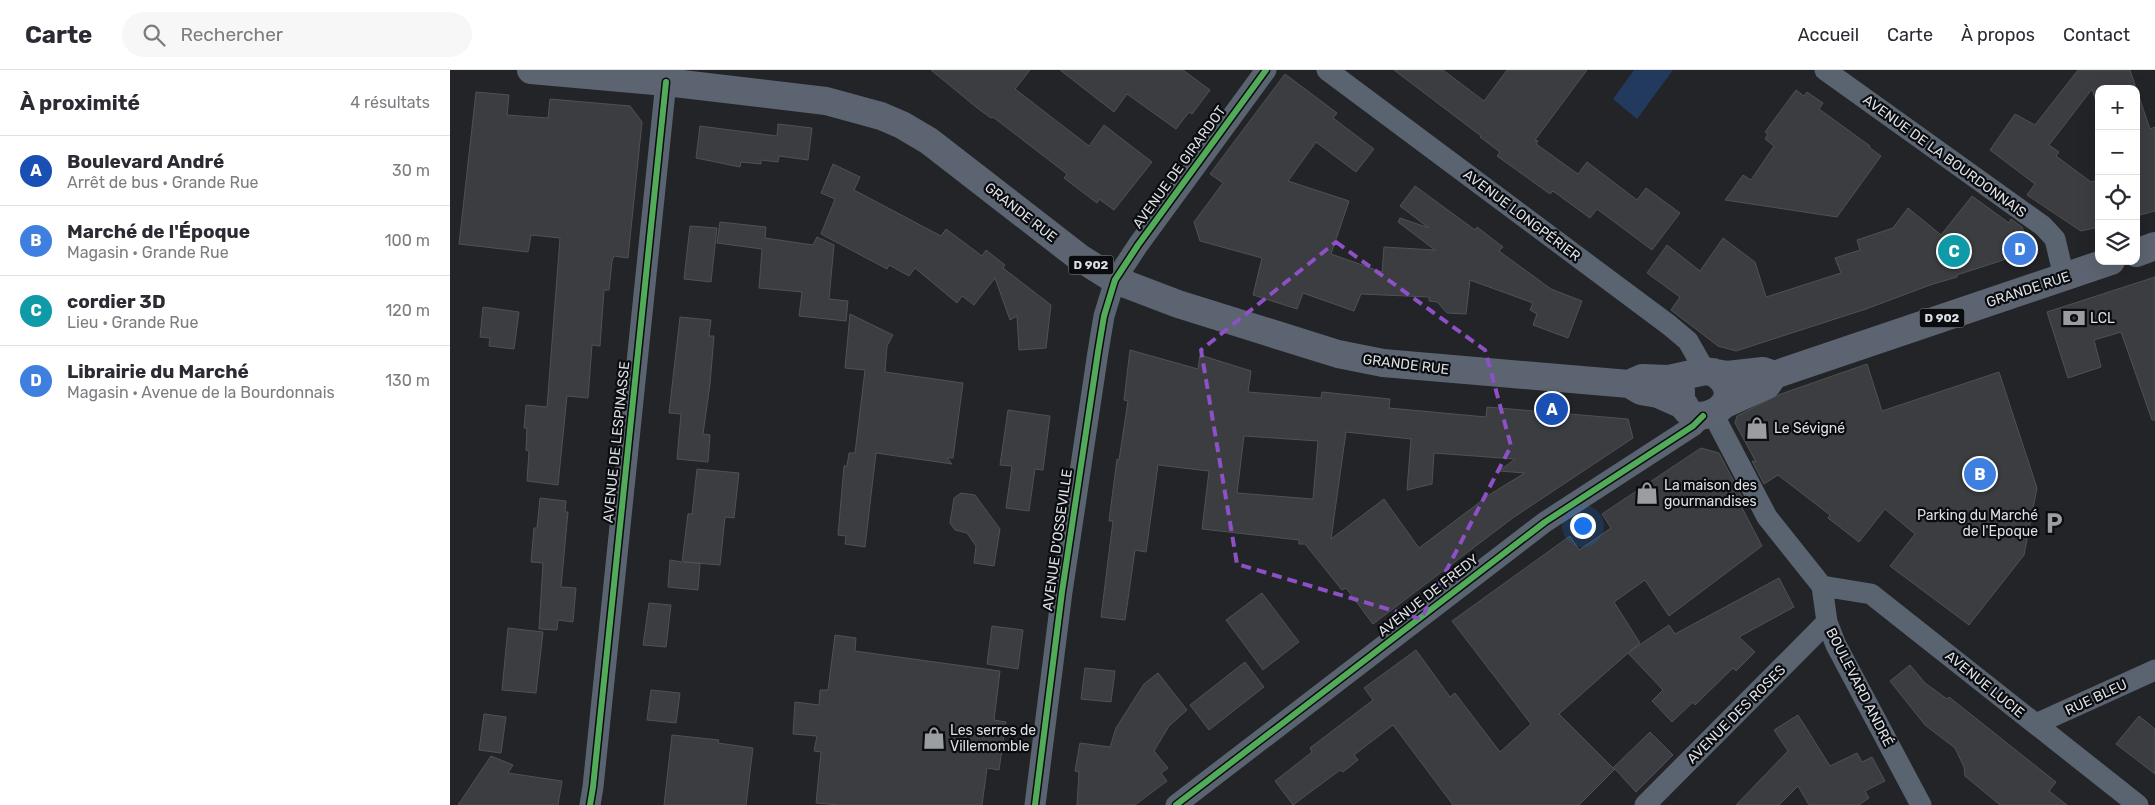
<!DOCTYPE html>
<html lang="fr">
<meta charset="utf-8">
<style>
:root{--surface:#fff;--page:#f7f7f7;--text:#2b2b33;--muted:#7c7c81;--line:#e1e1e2;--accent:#b45309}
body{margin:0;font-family:Rubik,sans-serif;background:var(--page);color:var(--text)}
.controls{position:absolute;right:15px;top:15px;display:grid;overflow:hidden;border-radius:10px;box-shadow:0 5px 20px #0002}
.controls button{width:45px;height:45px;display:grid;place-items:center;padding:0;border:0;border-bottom:1px solid var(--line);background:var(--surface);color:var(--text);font:25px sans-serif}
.you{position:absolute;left:1132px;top:455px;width:18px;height:18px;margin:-12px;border:4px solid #fff;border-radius:50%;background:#1a73e8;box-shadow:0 0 0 8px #1a73e833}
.badge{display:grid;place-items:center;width:32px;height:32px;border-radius:50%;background:var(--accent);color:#fff;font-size:16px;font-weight:700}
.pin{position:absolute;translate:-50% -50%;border:2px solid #fff;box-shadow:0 1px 5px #0006}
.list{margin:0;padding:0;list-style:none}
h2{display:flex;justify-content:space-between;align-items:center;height:65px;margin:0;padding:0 20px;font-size:21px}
h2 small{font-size:16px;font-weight:400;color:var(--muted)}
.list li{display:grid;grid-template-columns:32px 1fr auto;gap:15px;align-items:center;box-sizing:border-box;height:70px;padding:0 20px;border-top:1px solid var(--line)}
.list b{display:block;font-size:19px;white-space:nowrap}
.list p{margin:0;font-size:16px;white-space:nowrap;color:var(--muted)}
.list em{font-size:16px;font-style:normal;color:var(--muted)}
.icon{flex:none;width:28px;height:28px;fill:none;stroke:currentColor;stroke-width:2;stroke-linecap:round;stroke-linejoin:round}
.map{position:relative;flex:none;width:1705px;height:735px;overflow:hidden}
header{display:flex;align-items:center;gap:30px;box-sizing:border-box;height:70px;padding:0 25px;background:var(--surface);border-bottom:1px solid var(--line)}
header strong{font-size:24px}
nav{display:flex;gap:28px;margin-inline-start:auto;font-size:18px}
.search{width:350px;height:45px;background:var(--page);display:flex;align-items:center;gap:12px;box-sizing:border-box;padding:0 18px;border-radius:28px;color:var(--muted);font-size:19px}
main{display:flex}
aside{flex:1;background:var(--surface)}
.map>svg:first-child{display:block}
.green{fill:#213a5d}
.building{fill:#3b3d40;stroke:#4f5154;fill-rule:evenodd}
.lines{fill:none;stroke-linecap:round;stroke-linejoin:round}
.minor{stroke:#5a6370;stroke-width:21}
.primary{stroke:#5b6470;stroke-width:28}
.cycleway-casing{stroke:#0a0c0f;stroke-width:9}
.cycleway{stroke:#51ab58;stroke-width:6}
.marked{fill:none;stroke:#8e50c6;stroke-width:4;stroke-dasharray:10 6;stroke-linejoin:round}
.labels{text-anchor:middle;stroke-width:4.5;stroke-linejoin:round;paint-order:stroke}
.shield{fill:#0a0c0f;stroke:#9da0a3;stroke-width:1}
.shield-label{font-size:12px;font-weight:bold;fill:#dcdfe3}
.street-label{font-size:14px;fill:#dcdfe3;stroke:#0a0c0f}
.poi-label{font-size:14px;fill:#dcdfe3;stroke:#0a0c0f;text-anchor:start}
</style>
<header>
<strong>Carte</strong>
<div class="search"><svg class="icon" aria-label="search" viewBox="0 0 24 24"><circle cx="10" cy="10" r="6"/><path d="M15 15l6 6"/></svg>Rechercher</div>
<nav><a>Accueil</a><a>Carte</a><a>À propos</a><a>Contact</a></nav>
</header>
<main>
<aside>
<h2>À proximité<small>4 résultats</small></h2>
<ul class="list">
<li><span class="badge" style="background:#1a4fb4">A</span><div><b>Boulevard André</b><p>Arrêt de bus · Grande Rue</p></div><em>30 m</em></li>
<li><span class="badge" style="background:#3f7fe0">B</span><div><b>Marché de l'Époque</b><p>Magasin · Grande Rue</p></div><em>100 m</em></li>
<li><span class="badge" style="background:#0f9aa8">C</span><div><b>cordier 3D</b><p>Lieu · Grande Rue</p></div><em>120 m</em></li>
<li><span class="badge" style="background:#3f7fe0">D</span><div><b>Librairie du Marché</b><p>Magasin · Avenue de la Bourdonnais</p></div><em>130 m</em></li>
</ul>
</aside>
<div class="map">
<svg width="1705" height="735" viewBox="0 0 1705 735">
<rect width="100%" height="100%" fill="#222427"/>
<!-- green -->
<path class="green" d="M1184 0H1223L1187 49 1163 29Z"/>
<!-- building -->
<path class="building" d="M481 0H580L565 19 639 76 654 55 702 92 664 140 649 129 647 133 614 108 617 104 543 47 541 48 526 37Z
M610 0H733L760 20 742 44 739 42 726 59 677 24 664 42Z
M944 0H993L1034 31 1057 0H1137L1085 70 1088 71 1086 74 1128 104 1137 92 1187 130 1196 118 1230 143 1202 180 1147 139 1140 148 1103 121 1100 124 1047 86 1050 82 1030 67 1031 66Z
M1628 0H1680L1700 59 1705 57V141L1686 146V19H1649V40L1642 19 1599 75 1609 82 1606 86 1641 112 1649 110V157L1631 161 1577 125 1585 114 1540 80 1565 44 1585 55Z
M835 4 887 43 883 48 924 79 906 102 866 72 838 111 899 131 881 184 932 202 934 177 985 180 948 152 950 148 979 158 950 136 965 116 1025 160 1027 157 1053 177 1049 181 1101 219 1132 231 1118 268 1083 255 1087 244 1080 240 1083 233 1020 210 1016 244 997 243 987 232 979 231V227L911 224 904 241 853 223 847 239 803 225 812 188 750 171 744 152 773 113 760 104Z
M1346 20 1354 26 1357 22 1373 33 1369 39 1420 76 1419 77 1431 86 1387 147 1275 130 1293 105 1301 110 1324 76 1315 69 1318 64 1315 62Z
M26 22 59 25 57 45 98 48 100 29 180 36 192 52 178 188 164 186 162 191 159 220H154L150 276 142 275 138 328 117 326 108 415 77 411 79 381 76 380 77 358H74L76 335 97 337 110 168 81 165 78 182 9 174Z
M328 54 362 58 358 90 329 86 328 92 311 90V94L291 92 290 97 246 88 250 56 327 66Z
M383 94 410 107 404 120 491 166 496 159 532 186 536 180 555 195 553 198 601 235 596 278 569 280 567 246 560 250 545 208 524 235 512 226 507 233 465 198 459 206 439 195 437 199 371 164 385 129 371 123Z
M1522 126 1559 153 1561 149 1572 157 1581 181 1507 205V207L1480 215 1416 239 1286 281 1268 276 1221 240 1230 227 1197 203 1217 175 1250 201 1273 168 1305 192 1316 227 1391 203 1385 188 1410 180 1407 170 1443 158 1458 138 1491 165Z
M270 152 316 157 315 168 363 175 367 167 384 175 379 229 398 231 396 251 349 246 352 222 309 218 312 179 267 173Z
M240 156 267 158 261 212 234 209Z
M1705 207V350H1702L1671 262 1644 270 1651 297 1618 308 1597 242Z
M33 237 69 242 64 279 39 276 40 268 30 267Z
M400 244 443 265 437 276 435 302 513 313 503 388H497L502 394 426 383 415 477 395 474 396 466 388 465 394 396H397L399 383H405L415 300 395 298Z
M230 247 261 250 259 266H264L260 314 253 364 260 365 258 392 227 389 231 344 219 343Z
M680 280 748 299 750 285 801 301 798 322 871 328 872 322 940 329 939 338 1036 347 1037 337 1178 349 1183 368 1064 447 923 554 896 518 892 520 855 474H849V470L752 459 759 401 708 395 696 482 685 480 675 550 651 547 663 451H659L667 389 669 390 678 331 674 330ZM896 362 961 369 957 420 982 414 984 383 1065 389 1049 401 1075 403 1042 423 969 478 934 429 881 469ZM794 366 868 371 863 429 787 423Z
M1417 294 1432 341 1549 302 1587 418 1574 485 1519 555 1440 496 1465 464 1435 439 1409 472 1378 448 1380 445 1328 405 1314 414 1302 391 1306 392 1285 353 1287 346 1328 325Z
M558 340 600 346 593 400 585 399 579 441 556 438 562 396 550 395Z
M1251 378 1269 383 1292 427 1288 430 1312 476 1219 546 1195 510 1164 532 1190 573 1179 582 1219 555 1225 564 1329 508 1344 537 1289 567 1305 582 1286 601 1283 598 1245 635 1243 632 1222 652 1202 631 1213 620 1178 583 1109 644 1164 699 1163 698 1200 662 1223 685 1186 722 1165 699 1129 735H1003L943 655 904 685 908 690 893 702 890 700 843 735 825 711 862 682 860 678 923 630 914 618 966 580 1000 627 1005 623 1050 682 1081 654 1002 551 1120 466 1129 480 1161 458 1152 444Z
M247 399 289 403 284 448 275 447 270 495 234 492 250 493 248 520 218 517 220 490 232 492 238 444H242Z
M511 423 525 425 550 459 544 496 524 493 526 476 517 463 505 460 500 453 504 428Z
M90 428 116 431 115 442H118L111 517 126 518 123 552 108 550 107 560 89 559 93 493 81 492 84 458H87Z
M812 523 849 572 813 600 776 550Z
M199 533 221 535 216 577 193 575Z
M542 556 573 560 568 599 537 594Z
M58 558 93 562 86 623 52 620Z
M385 565 406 568 405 581 550 601 544 650 556 652 549 700 537 698 532 735H390L366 733 371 682 364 681 367 666 343 664 345 632 369 635 370 620H378Z
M795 592 814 617 759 660 740 635Z
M1460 595 1475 613 1497 629 1499 627 1606 712 1599 721 1617 735H1550L1515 706 1514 697 1505 678 1475 655 1440 611Z
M635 598 665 601 661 632 631 629Z
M708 603 737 640 719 656 704 681 718 698 711 703 717 711 685 735H627L629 702 625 701 630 673 660 677 666 658 694 614Z
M201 620 230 623 226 653 197 650Z
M34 644 56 647 51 683 29 680Z
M1348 645 1380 696 1407 683 1412 692 1422 687 1435 711 1415 721 1419 728 1409 735H1359L1348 716 1329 735H1286L1338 681 1324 660Z
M1689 646 1705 659V704L1666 674Z
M222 665 269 670 268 673 303 678 296 735H214Z
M41 686 63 695 58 703 112 711 108 735H8Z"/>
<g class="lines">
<!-- minor -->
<path class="minor" d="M877 0 1219 255 1238 271 1255 301
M1375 0 1593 156 1605 169 1614 207
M1263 344 1317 447 1372 516 1377 552 1386 575 1471 735
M1372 516 1421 524 1688 735
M1586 654 1705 600
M140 735 143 717 216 12
M585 735 612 522 648 282 654 246 665 210 688 175 816 0
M726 735 1095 452 1243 356 1253 346
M1195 735 1377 552"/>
<!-- primary -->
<path class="primary" d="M81 0 216 12 376 31 431 46 452 55 479 71 630 188 665 210 728 234 888 284 933 293 1179 314 1191 321 1208 324 1235 336
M1686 183 1705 176
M1185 311 1192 308 1219 309 1255 301 1277 305 1313 301 1324 305 1661 191
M1231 321C1229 372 1310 333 1263 302
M1273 335 1317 315 1324 305"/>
<defs>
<path id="cycleway" d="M140 735 143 717 216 12
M585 735 612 522 648 282 654 246 665 210 688 175 816 0
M726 735 1095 452 1243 356 1253 346"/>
</defs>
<!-- cycleway casing -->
<use href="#cycleway" class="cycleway-casing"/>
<!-- cycleway -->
<use href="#cycleway" class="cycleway"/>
</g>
<!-- marked area -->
<path class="marked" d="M886 172 1035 280 1061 376 971 549 787 494 751 280Z"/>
<!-- icons -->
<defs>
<symbol id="bank-bare" viewBox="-9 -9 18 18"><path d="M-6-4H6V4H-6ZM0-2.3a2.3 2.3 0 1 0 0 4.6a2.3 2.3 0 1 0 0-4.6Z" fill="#9b9ea1" stroke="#0a0c0f" stroke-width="2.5" paint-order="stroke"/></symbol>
<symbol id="shop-bare" viewBox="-9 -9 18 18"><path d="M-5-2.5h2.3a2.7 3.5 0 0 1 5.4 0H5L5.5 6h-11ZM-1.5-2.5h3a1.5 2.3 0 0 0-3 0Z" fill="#9b9ea1" stroke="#0a0c0f" stroke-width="2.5" paint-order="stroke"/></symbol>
<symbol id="parking-bare" viewBox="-9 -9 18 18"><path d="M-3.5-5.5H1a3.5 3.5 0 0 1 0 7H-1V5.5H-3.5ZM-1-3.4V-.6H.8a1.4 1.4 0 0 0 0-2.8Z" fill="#9b9ea1" stroke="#0a0c0f" stroke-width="2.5" paint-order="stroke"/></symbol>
</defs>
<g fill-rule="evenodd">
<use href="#bank-bare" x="1608" y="232" width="32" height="32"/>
<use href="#shop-bare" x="1291" y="342" width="32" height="32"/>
<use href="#shop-bare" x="1181" y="407" width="32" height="32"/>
<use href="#parking-bare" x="1588" y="437" width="32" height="32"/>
<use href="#shop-bare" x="468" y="652" width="32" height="32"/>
</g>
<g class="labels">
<!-- shield labels -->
<g class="shield">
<rect x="618.5" y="185.5" width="45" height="19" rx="4"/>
<rect x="1469.5" y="238.5" width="45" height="19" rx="4"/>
</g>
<g class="shield-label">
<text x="641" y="199">D 902</text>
<text x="1492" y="252">D 902</text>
</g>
<!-- street labels -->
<g class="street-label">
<text transform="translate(1495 86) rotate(36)" y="5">AVENUE DE LA BOURDONNAIS</text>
<text transform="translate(729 97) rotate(-54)" y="5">AVENUE DE GIRARDOT</text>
<text transform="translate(571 142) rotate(38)" y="5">GRANDE RUE</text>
<text transform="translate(1072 145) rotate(37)" y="5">AVENUE LONGPÉRIER</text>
<text transform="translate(1578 219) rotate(-18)" y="5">GRANDE RUE</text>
<text transform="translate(956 294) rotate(7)" y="5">GRANDE RUE</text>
<text transform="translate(166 372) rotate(-84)" y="5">AVENUE DE LESPINASSE</text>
<text transform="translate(607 470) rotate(-82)" y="5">AVENUE D'OSSEVILLE</text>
<text transform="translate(978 525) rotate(-38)" y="5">AVENUE DE FREDY</text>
<text transform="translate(1535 614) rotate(39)" y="5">AVENUE LUCIE</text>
<text transform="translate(1410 617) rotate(63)" y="5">BOULEVARD ANDRÉ</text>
<text transform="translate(1646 627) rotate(-25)" y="5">RUE BLEU</text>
<text transform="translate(1286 644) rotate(-45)" y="5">AVENUE DES ROSES</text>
</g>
<!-- poi labels -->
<g class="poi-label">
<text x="1640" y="253">LCL</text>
<text x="1324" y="363">Le Sévigné</text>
<text x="1214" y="420">La maison des<tspan x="1214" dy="16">gourmandises</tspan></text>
<text x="1588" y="450" text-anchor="end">Parking du Marché<tspan x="1588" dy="16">de l'Epoque</tspan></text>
<text x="500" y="665">Les serres de<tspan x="500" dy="16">Villemomble</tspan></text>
</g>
</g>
</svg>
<div class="controls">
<button>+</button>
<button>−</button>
<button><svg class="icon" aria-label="locate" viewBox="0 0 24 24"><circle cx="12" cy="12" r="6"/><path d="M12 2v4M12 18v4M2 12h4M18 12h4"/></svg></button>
<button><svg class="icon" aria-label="layers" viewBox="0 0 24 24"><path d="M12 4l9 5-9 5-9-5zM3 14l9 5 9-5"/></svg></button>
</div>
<div class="you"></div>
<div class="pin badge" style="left:1102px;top:339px;background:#1a4fb4">A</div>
<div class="pin badge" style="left:1530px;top:404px;background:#3f7fe0">B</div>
<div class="pin badge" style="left:1504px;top:181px;background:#0f9aa8">C</div>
<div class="pin badge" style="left:1570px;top:179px;background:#3f7fe0">D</div>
</div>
</main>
